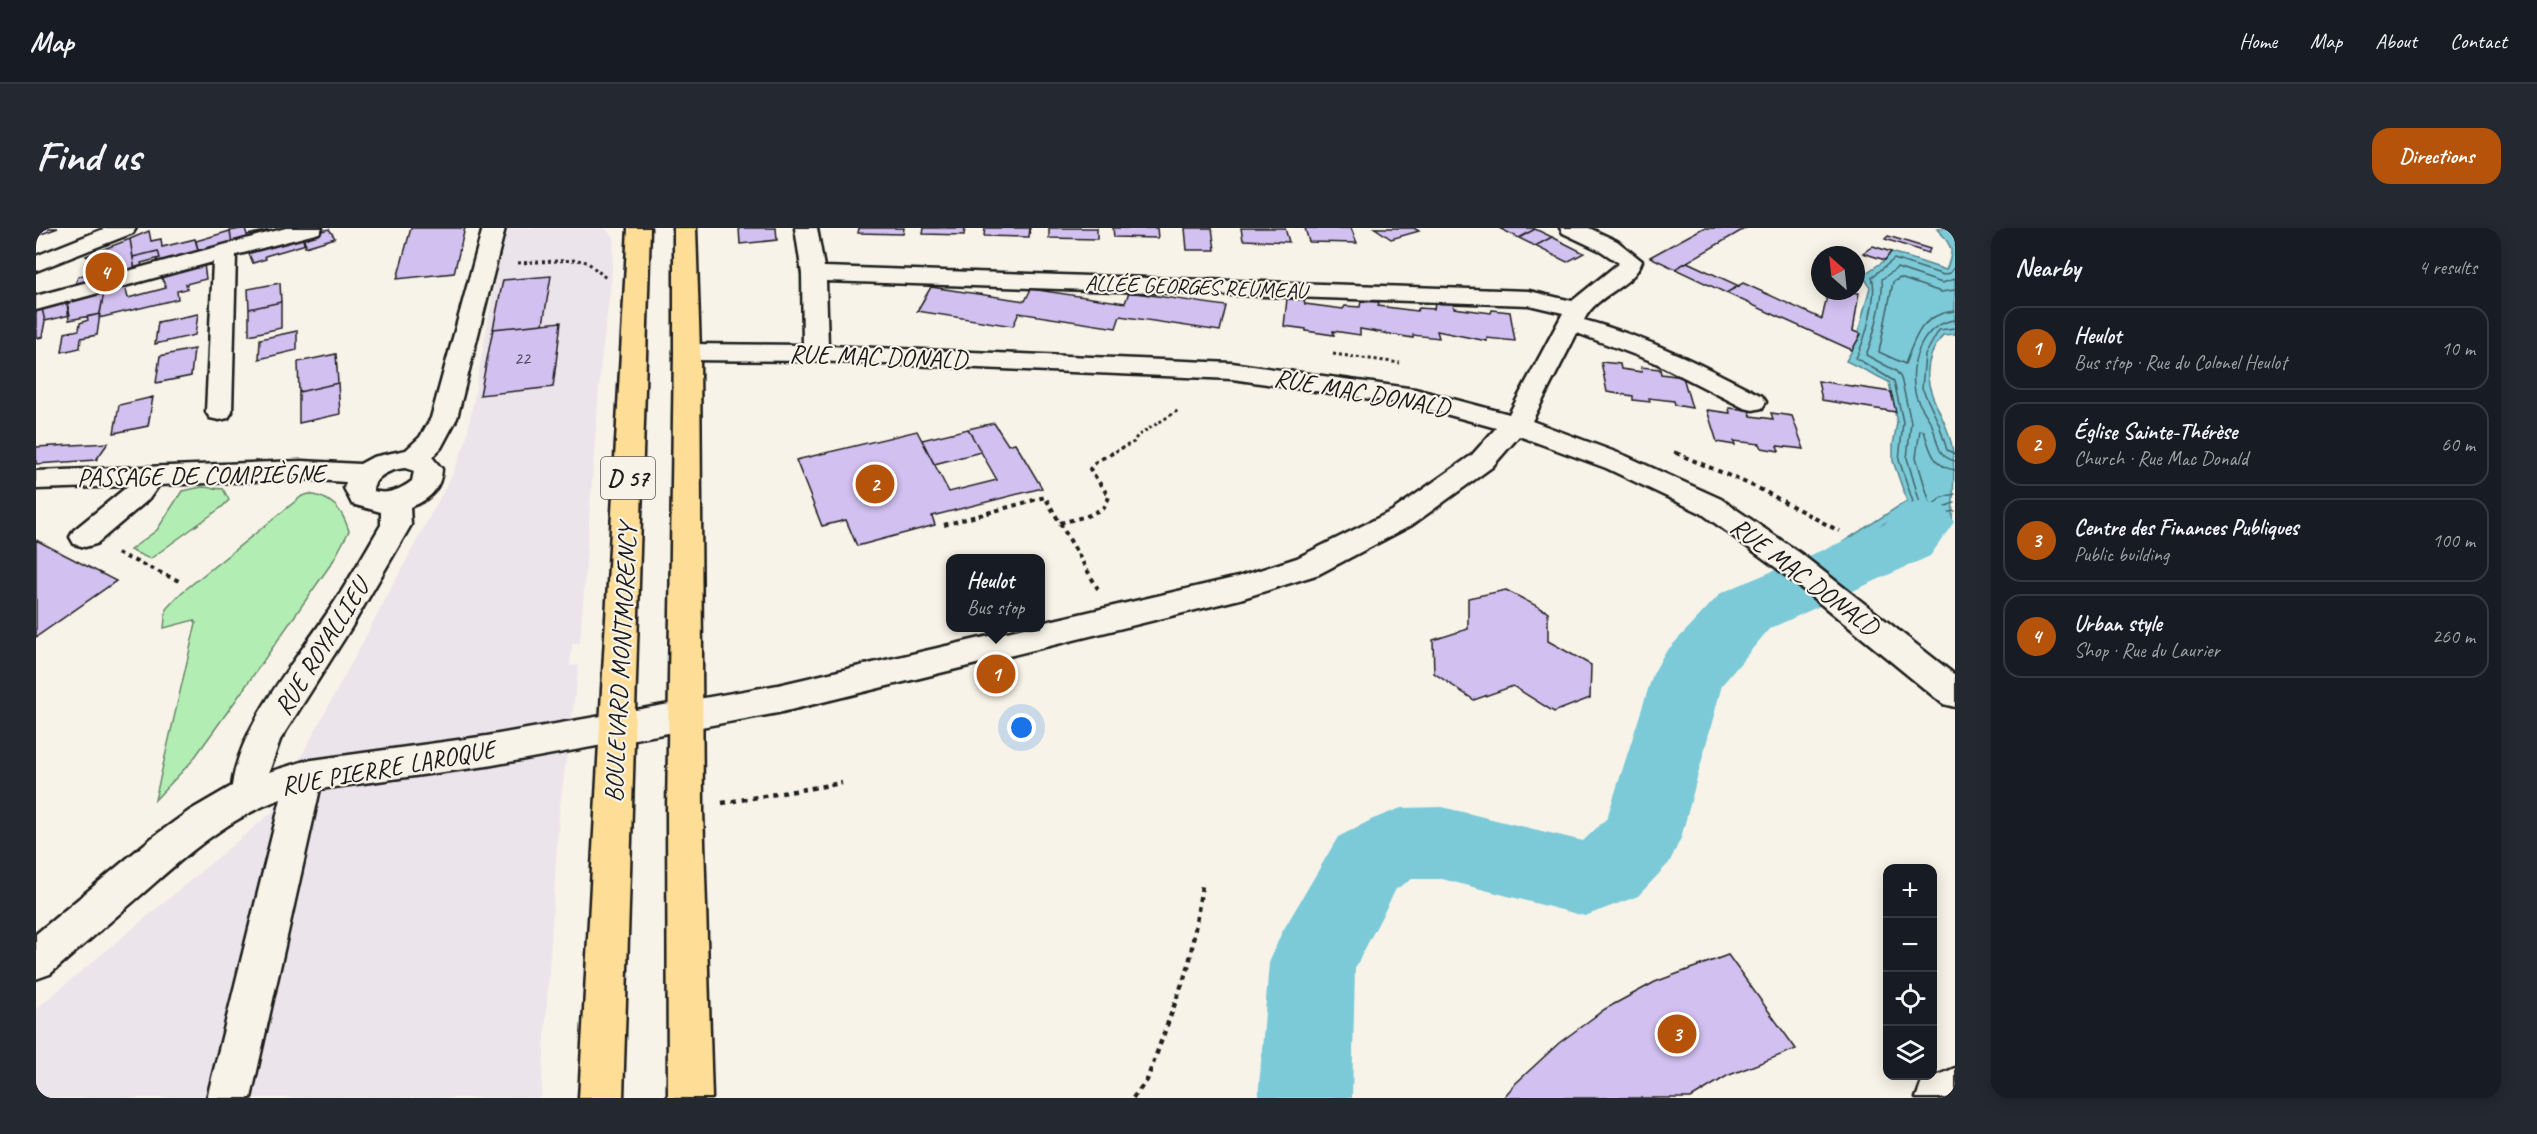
<!DOCTYPE html>
<meta charset="utf-8">
<style>
:root{--surface:#171b24;--page:#242831;--text:#f1f3f6;--muted:#9ea1a6;--line:#363941;--accent:#b45309}
body{margin:0;font-family:Caveat,sans-serif;background:var(--page);color:var(--text)}
.controls{position:absolute;right:18px;bottom:18px;display:grid;overflow:hidden;border-radius:12px;box-shadow:0 3px 15px #0003}
.controls button{width:54px;height:54px;display:grid;place-items:center;padding:0;border:0;border-bottom:2px solid var(--line);background:var(--surface);color:var(--text);font:30px sans-serif}
.compass{position:absolute;left:1775px;top:18px;width:54px;height:54px;border-radius:50%;background:var(--surface);box-shadow:0 3px 15px #0003;rotate:333deg}
.you{position:absolute;left:986px;top:500px;width:21px;height:21px;margin:-15px;border:4px solid #fff;border-radius:50%;background:#1a73e8;box-shadow:0 0 0 9px #1a73e833}
.badge{display:grid;place-items:center;width:39px;height:39px;border-radius:50%;background:var(--accent);color:#fff;font-size:20px;font-weight:700}
.pin{position:absolute;translate:-50% -50%;border:3px solid #fff;box-shadow:0 2px 6px #0006}
.popup{position:absolute;left:910px;top:326px;width:99px;height:78px;box-sizing:border-box;display:grid;place-content:center;border-radius:12px;background:var(--surface);filter:drop-shadow(0 2px 4px #0005);font-size:20px;white-space:nowrap;color:var(--muted)}
.popup b{font-size:22px;color:var(--text)}
.popup::after{content:'';position:absolute;left:50%;top:100%;margin-left:-12px;border:12px solid transparent;border-top-color:var(--surface)}
.list{margin:0;padding:0;list-style:none}
h2{display:flex;justify-content:space-between;align-items:center;height:78px;margin:0;padding:0 24px;font-size:26px}
h2 small{font-size:20px;font-weight:400;color:var(--muted)}
.list li{display:grid;grid-template-columns:39px 1fr auto;gap:18px;align-items:center;box-sizing:border-box;height:84px;margin:0 12px 12px;padding:0 12px;border:2px solid var(--line);border-radius:18px}
.list b{display:block;font-size:22px;white-space:nowrap}
.list p{margin:0;font-size:20px;white-space:nowrap;color:var(--muted)}
.list em{font-size:20px;font-style:normal;color:var(--muted)}
.icon{flex:none;width:33px;height:33px;fill:none;stroke:currentColor;stroke-width:2;stroke-linecap:round;stroke-linejoin:round}
.map{position:relative;flex:none;width:1919px;height:870px;overflow:hidden;border-radius:18px}
header{display:flex;align-items:center;gap:36px;box-sizing:border-box;height:84px;padding:0 30px;background:var(--surface);border-bottom:2px solid var(--line)}
header strong{font-size:28px}
nav{display:flex;gap:33px;margin-inline-start:auto;font-size:21px}
.intro{display:flex;align-items:center;justify-content:space-between;box-sizing:border-box;height:144px;padding:0 36px}
h1{margin:0;font-size:42px}
.button{padding:15px 27px;border-radius:18px;background:var(--accent);color:#fff;font-size:21px;font-weight:700}
main{display:flex;gap:36px;padding:0 36px}
aside{flex:1;background:var(--surface);border-radius:18px;box-shadow:0 3px 15px #0003}
.map>svg:first-child{display:block}
.built{fill:#ece4eb}
.green{fill:#b2eeb4;stroke:#678568;stroke-width:1.5}
.water{fill:#7bcad8;stroke:#55848d;stroke-width:1.5}
.lines{fill:none;stroke-linecap:round;stroke-linejoin:round}
.shore{stroke:#426267;stroke-width:1.5}
.river{fill:#7bcad8;fill-rule:evenodd}
.building{fill:#d2c0f1;stroke:#1c1c1c;stroke-width:1.5}
.minor-casing{stroke:#1c1c1c;stroke-width:5}
.major-casing{stroke:#1c1c1c;stroke-width:5}
.path-far2{stroke:#1c1c1c;stroke-width:3;stroke-dasharray:3 3;stroke-linecap:butt}
.path-far1{stroke:#1c1c1c;stroke-width:4;stroke-dasharray:4.5 4.5;stroke-linecap:butt}
.path{stroke:#1c1c1c;stroke-width:4.5;stroke-dasharray:5 5;stroke-linecap:butt}
.minor{fill:#f7f3e8;fill-rule:evenodd}
.major{fill:#fedd96;fill-rule:evenodd}
.labels{text-anchor:middle;stroke-width:4.5;stroke-linejoin:round;paint-order:stroke}
.far-number-label{font-size:18px;fill:#4a4551}
.far-street-label{font-size:22px;fill:#1c1c1c;stroke:#f7f3e8}
.shield{fill:#f7f3e8;stroke:#5e5c59;stroke-width:1.5}
.shield-label{font-size:24px;font-weight:bold;fill:#1c1c1c}
.street-label{font-size:26px;fill:#1c1c1c;stroke:#f7f3e8}
</style>
<header>
<strong>Map</strong>
<nav><a>Home</a><a>Map</a><a>About</a><a>Contact</a></nav>
</header>
<div class="intro"><h1>Find us</h1><a class="button">Directions</a></div>
<main>
<div class="map">
<svg width="1919" height="870" viewBox="0 0 1919 870">
<rect width="100%" height="100%" fill="#f7f3e8"/>
<filter id="ink" filterUnits="userSpaceOnUse"><feTurbulence type="fractalNoise" baseFrequency=".0167" numOctaves="2"/><feDisplacementMap in="SourceGraphic" scale="12" xChannelSelector="R" yChannelSelector="G"/><feConvolveMatrix kernelMatrix="1 2 1 2 8 2 1 2 1" color-interpolation-filters="sRGB"/></filter>
<g filter="url(#ink)">
<!-- built -->
<path class="built" d="M469 0H568L578 9 575 55 565 134 544 415 536 416 534 438 543 437 523 585 505 870H0V781L235 585 416 247 430 213Z"/>
<!-- green -->
<path class="green" d="M166 259 187 261 193 272 186 279 114 331 94 322 121 302 146 263Z
M273 266C297 270 306 281 313 303L297 333 200 472 156 533 119 572 160 395 158 392 128 400 130 381 145 365 266 268Z"/>
<!-- water -->
<path class="water" d="M1901 0H1919V106L1907 107C1870 154 1911 179 1917 224 1919 246 1917 271 1916 293L1891 314 1821 354 1785 328 1871 273 1857 233V217L1861 195 1853 154 1810 133 1825 107 1822 105 1834 59 1827 47 1848 33 1855 24 1910 42C1919 20 1916 19 1901 0Z"/>
<g class="lines">
<!-- shore -->
<path class="shore" d="M1919 38 1914 45 1908 47 1858 31 1836 49C1842 67 1829 113 1820 130L1858 153 1867 194 1863 232 1877 274 1874 279 1798 329 1823 346 1884 312 1913 284 1919 283
M1919 51 1906 55 1861 40 1846 51C1848 69 1837 111 1830 127L1860 143 1865 150 1875 194 1871 230 1884 275 1879 285 1813 327 1812 330 1823 337C1841 327 1860 318 1877 306 1891 297 1903 278 1919 275
M1919 62 1905 64 1864 50 1857 54 1843 124 1869 136C1880 108 1885 86 1919 83
M1919 92C1886 96 1873 134 1879 164 1881 176 1891 186 1896 197 1902 212 1900 229 1919 233
M1919 100 1903 102 1889 127 1886 160 1903 196 1911 222 1919 226
M1919 242C1897 239 1894 222 1888 203L1884 202 1880 229 1894 275 1897 276 1907 269 1919 266"/>
<!-- river -->
<path class="river" d="M1887 272 1909 279 1918 294 1894 328 1733 401 1686 457 1645 610 1633 635 1602 668 1549 688 1406 651H1376L1360 661 1319 740 1316 870H1222L1233 735 1245 706 1302 609 1337 591 1365 580 1406 579 1547 613 1571 590 1617 446 1628 426 1685 365 1848 296 1865 279Z"/>
</g>
<!-- building -->
<path class="building" d="M0 0H22L0 8Z
M209 0 211 7 233 2 235 5 196 16 194 3Z
M375 0H429L418 45 361 51Z
M703 0H740L741 12 704 16Z
M823 0H868L867 6 822 5Z
M888 0H929L928 7 887 6Z
M949 0H994L993 9 948 8Z
M1013 0H1061V11L1013 10Z
M1077 0H1121L1122 10 1078 9Z
M1149 0H1176L1179 22H1151Z
M1205 0H1249L1253 14 1207 12Z
M1269 0H1315L1321 15 1273 14Z
M1339 0H1378L1383 3 1355 11Z
M1463 0H1497L1499 1 1483 10Z
M1667 0H1710L1639 41 1614 29Z
M293 1 299 10 269 19 266 8Z
M1499 1 1516 9 1499 18 1483 10Z
M113 3 115 13 125 11 126 19 159 11 163 26 124 37 121 31 124 30 122 23 97 29 94 11Z
M194 3 196 16 163 26 160 13Z
M266 8 270 16 229 28 230 31 217 35 212 24Z
M1852 8 1894 21 1892 25 1849 11Z
M1516 9 1548 25 1531 34 1499 18Z
M94 11 99 44 39 56 42 49 57 43 56 32 50 28Z
M1837 18 1855 24 1849 32 1827 25Z
M122 23 124 30 105 35 107 42 99 44 97 29Z
M1651 34 1703 58 1690 65 1639 41Z
M168 36 170 51 150 56 151 61 141 63 142 71 63 90 68 64 89 59 92 70 130 60 125 48Z
M515 48 507 96 457 101 467 52Z
M244 55 245 74 213 81 212 61Z
M1707 55 1786 91 1792 63 1823 65 1817 103 1825 106 1816 122 1690 65Z
M895 59 989 73 995 61 1089 75 1093 64 1190 78 1184 103 1084 88 1080 100 983 85 977 98 881 83Z
M68 64 64 86 33 92 31 75Z
M1251 71 1268 72 1269 76 1307 81 1309 78 1324 79 1325 73 1343 74 1342 78 1381 83 1383 80 1398 81 1399 75 1417 76 1418 80 1455 85 1456 82 1474 84 1479 113 1451 110V113L1401 103 1403 110 1377 107V110L1324 101V107L1297 103 1298 107 1270 103V101L1248 98Z
M245 74V100L213 107V81Z
M31 75 34 87 9 93 6 81Z
M6 81 9 93 6 109 0 110V83Z
M64 86 61 107 45 110 44 120 26 124 29 105 43 102 44 95 52 92 51 89Z
M162 86 159 107 119 116 122 94Z
M525 94 517 159 444 167 457 101Z
M261 103V122L223 131 224 111Z
M158 121 155 148 120 155 124 128Z
M300 126 302 155 263 164 262 134Z
M1565 134 1584 136 1585 141 1606 144 1605 139 1624 141 1625 146 1647 149 1656 180 1639 177 1638 173 1613 170 1614 174 1597 172V168L1571 164Z
M1782 153 1855 164 1860 184 1786 172Z
M302 155 304 186 263 195V164Z
M117 169 112 198 78 205 83 177Z
M1693 180 1713 182 1715 188 1737 191 1735 185 1756 188 1768 221 1741 218 1743 223 1726 220 1724 216 1698 213 1699 217 1681 214 1671 182 1694 185Z
M958 195 972 217 979 215 1006 260 896 288 899 297 821 318 810 292 786 298 760 232 881 203 913 264 961 252 932 201Z
M932 201 945 224 898 236 886 212Z
M72 215 60 232 0 236V219Z
M0 312 80 353 0 409Z
M1470 362 1512 384V413L1555 437 1554 470 1518 484 1477 458 1438 472 1398 445 1397 412 1432 401V370Z
M1692 727 1760 821 1691 848 1655 870H1467L1480 855 1523 815 1569 781 1619 754Z"/>
<g class="lines">
<defs>
<path id="minor" d="M70 0H100L97 5 0 43V28Z
M250 0H286L283 5 200 27 196 184 192 190 183 192 174 190 170 184 177 34 0 82V68Z
M447 0H469L421 190 405 220 396 229 406 241C405 261 392 273 374 279L375 297 315 400 244 512 233 544 269 533 451 508 742 457 988 400H1005V395L1202 349 1261 330 1356 283 1436 227 1460 200 1377 177 1196 151 780 133 651 132 642 129 638 124 642 119 651 116 767 117 766 46 759 0H781L788 39 1493 63 1536 73 1583 35 1565 23 1527 5 1524 0H1553L1581 13 1606 33C1597 60 1561 65 1548 92 1611 109 1668 138 1726 168L1730 174 1726 180 1717 182 1708 180 1618 134 1541 105 1496 193 1590 228 1685 271 1764 325 1919 447V479L1907 476 1742 341 1665 285 1570 240 1483 208 1456 239 1376 297 1283 346 1204 371 742 485 451 538 284 561 215 870H171L245 571C191 590 148 629 105 667 75 693 45 719 14 746L0 751V706L117 609 153 583 196 558C203 499 257 436 290 387 310 358 327 327 345 297V284L316 276 308 260 310 254 266 251 123 257 113 271 60 316 49 319 38 316 34 309 38 302 92 258 0 261V243L266 233 324 236 337 229 370 222 384 209 395 190ZM790 53 1493 77 1527 85 1473 186 1379 161 1196 135 792 118ZM369 240 378 243 376 253C364 262 352 267 337 263 337 248 356 241 369 240Z
M1919 840V870H1880L1886 854Z"/>
<path id="major" d="M592 0H614L587 870H543Z
M638 0H660L664 124 667 582 676 870H632L631 582 638 124Z"/>
</defs>
<!-- minor casing -->
<use href="#minor" class="minor-casing"/>
<!-- major casing -->
<use href="#major" class="major-casing"/>
<!-- path-far2 -->
<path class="path-far2" d="M482 35 541 32 551 34 570 50
M1297 126 1364 135
M1638 224 1644 226
M1074 226 1098 214 1101 208 1143 182"/>
<!-- path-far1 -->
<path class="path-far1" d="M1640 225 1722 260 1803 303
M1024 295 1051 288 1068 280 1073 269 1054 241 1062 232 1077 225
M908 297 1009 269 1062 361
M81 325 143 353"/>
<!-- path -->
<path class="path" d="M686 575 806 555
M1097 870 1111 852 1153 737 1166 658"/>
<!-- minor -->
<use href="#minor" class="minor"/>
<!-- major -->
<use href="#major" class="major"/>
</g>
</g>
<g class="labels">
<!-- far-number labels -->
<g class="far-number-label">
<text x="486" y="136">22</text>
</g>
<!-- far-street labels -->
<g class="far-street-label">
<text transform="translate(1160 58) rotate(2)" y="8">ALLÉE GEORGES REUMEAU</text>
</g>
<!-- shield labels -->
<rect class="shield" x="565" y="229" width="54" height="42" rx="4.5"/>
<g class="shield-label">
<text x="592" y="258">D 57</text>
</g>
<!-- street labels -->
<g class="street-label">
<text transform="translate(842 128) rotate(2)" y="9">RUE MAC DONALD</text>
<text transform="translate(1326 164) rotate(10)" y="9">RUE MAC DONALD</text>
<text transform="translate(165 247) rotate(-1)" y="9">PASSAGE DE COMPIÈGNE</text>
<text transform="translate(1769 348) rotate(37)" y="9">RUE MAC DONALD</text>
<text transform="translate(285 419) rotate(-58)" y="9">RUE ROYALLIEU</text>
<text transform="translate(584 435) rotate(-87)" y="9">BOULEVARD MONTMORENCY</text>
<text transform="translate(352 539) rotate(-10)" y="9">RUE PIERRE LAROQUE</text>
</g>
</g>
</svg>
<div class="controls">
<button>+</button>
<button>−</button>
<button><svg class="icon" aria-label="locate" viewBox="0 0 24 24"><circle cx="12" cy="12" r="6"/><path d="M12 2v4M12 18v4M2 12h4M18 12h4"/></svg></button>
<button><svg class="icon" aria-label="layers" viewBox="0 0 24 24"><path d="M12 4l9 5-9 5-9-5zM3 14l9 5 9-5"/></svg></button>
</div>
<svg class="compass" viewBox="-18 -18 36 36"><path d="M0-13l5 13h-10z" fill="#e53935"/><path d="M0 13l5-13h-10z" fill="#9ea1a6"/></svg>
<div class="you"></div>
<div class="pin badge" style="left:960px;top:446px">1</div>
<div class="popup"><b>Heulot</b>Bus stop</div>
<div class="pin badge" style="left:839px;top:256px">2</div>
<div class="pin badge" style="left:1641px;top:806px">3</div>
<div class="pin badge" style="left:69px;top:44px">4</div>
</div>
<aside>
<h2>Nearby<small>4 results</small></h2>
<ul class="list">
<li><span class="badge">1</span><div><b>Heulot</b><p>Bus stop · Rue du Colonel Heulot</p></div><em>10 m</em></li>
<li><span class="badge">2</span><div><b>Église Sainte-Thérèse</b><p>Church · Rue Mac Donald</p></div><em>60 m</em></li>
<li><span class="badge">3</span><div><b>Centre des Finances Publiques</b><p>Public building</p></div><em>100 m</em></li>
<li><span class="badge">4</span><div><b>Urban style</b><p>Shop · Rue du Laurier</p></div><em>260 m</em></li>
</ul>
</aside>
</main>
